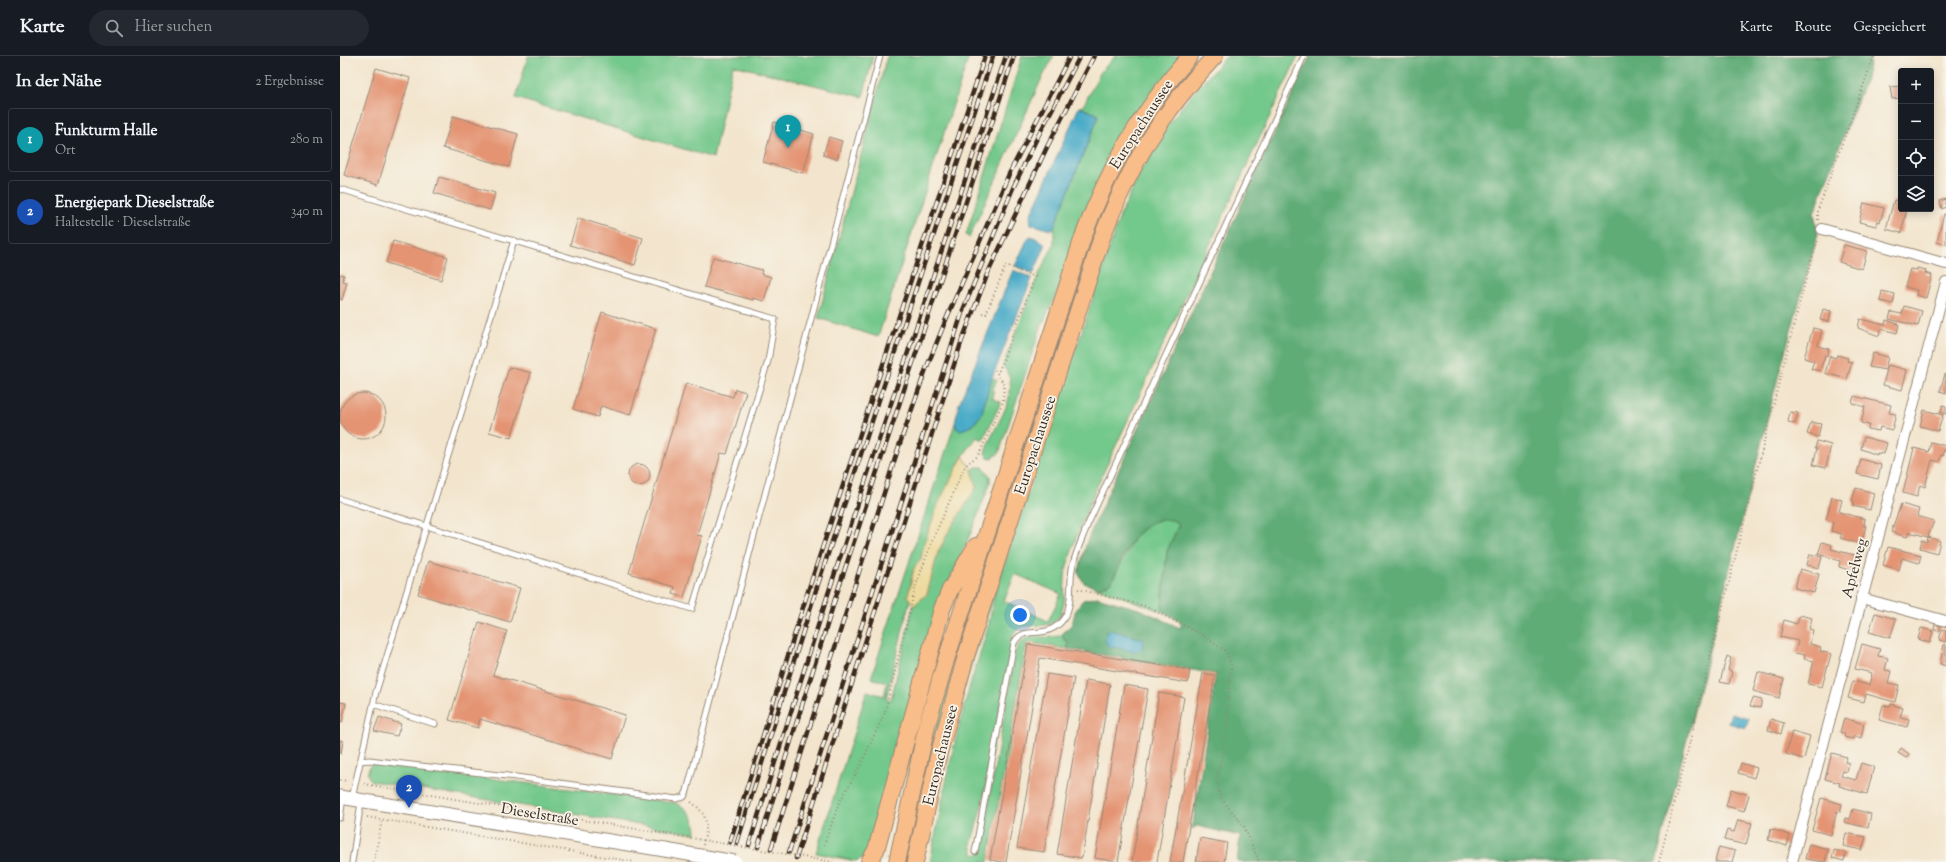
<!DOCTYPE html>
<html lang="de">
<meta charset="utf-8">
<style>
:root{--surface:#171b24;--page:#242831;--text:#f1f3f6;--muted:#9ea1a6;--line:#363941;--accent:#7c3aed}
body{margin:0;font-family:"Sorts Mill Goudy",serif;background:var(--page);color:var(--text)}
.controls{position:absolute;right:12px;top:12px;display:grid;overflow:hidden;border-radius:4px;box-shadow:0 2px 10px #0003}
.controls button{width:36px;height:36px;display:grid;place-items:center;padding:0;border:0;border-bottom:1px solid var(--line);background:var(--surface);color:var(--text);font:20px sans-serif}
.you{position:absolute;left:680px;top:559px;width:14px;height:14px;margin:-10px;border:3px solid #fff;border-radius:50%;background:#1a73e8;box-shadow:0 0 0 6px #1a73e833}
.badge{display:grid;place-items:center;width:26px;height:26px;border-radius:50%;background:var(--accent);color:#fff;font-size:13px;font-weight:700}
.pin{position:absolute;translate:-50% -33px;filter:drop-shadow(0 1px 2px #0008)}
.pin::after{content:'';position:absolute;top:21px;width:14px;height:12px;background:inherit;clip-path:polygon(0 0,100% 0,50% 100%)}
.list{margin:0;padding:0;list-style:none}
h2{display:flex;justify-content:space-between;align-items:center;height:52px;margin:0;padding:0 16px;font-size:17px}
h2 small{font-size:13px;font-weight:400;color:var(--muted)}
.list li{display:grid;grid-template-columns:26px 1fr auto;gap:12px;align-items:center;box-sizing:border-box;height:64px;margin:0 8px 8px;padding:0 8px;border:1px solid var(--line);border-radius:4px}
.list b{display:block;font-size:15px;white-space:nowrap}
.list p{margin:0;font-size:13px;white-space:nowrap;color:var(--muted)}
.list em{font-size:13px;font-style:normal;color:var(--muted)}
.icon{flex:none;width:22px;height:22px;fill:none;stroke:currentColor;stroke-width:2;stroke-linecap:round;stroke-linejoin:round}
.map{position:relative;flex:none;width:1606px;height:806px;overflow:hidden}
header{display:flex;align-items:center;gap:24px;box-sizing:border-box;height:56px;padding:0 20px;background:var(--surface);border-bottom:1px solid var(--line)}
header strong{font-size:19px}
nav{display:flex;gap:22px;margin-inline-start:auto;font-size:14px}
.search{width:280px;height:36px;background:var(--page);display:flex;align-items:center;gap:10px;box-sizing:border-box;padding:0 14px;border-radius:22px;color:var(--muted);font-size:15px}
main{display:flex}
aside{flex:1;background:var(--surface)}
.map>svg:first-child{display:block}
.green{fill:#73c88b;stroke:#577954;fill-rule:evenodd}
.forest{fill:#5eac77;stroke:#4c6b4a}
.sand{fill:#eeda9e;stroke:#94825e}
.water{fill:#49abc8;stroke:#426a73}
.building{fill:#e49473}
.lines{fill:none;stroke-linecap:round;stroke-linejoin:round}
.service-casing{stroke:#978876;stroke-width:7}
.minor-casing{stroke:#978876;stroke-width:12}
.tertiary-casing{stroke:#978876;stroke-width:15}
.primary-casing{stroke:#978876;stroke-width:18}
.path{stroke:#978876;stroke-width:2;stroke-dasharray:1 3;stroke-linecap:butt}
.service{stroke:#fff;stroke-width:5}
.minor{stroke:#fff;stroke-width:10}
.tertiary{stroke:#fff;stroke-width:13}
.primary{stroke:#f8bd89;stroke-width:16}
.rail-casing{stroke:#3b2a1e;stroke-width:4.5}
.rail{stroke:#f7f3e8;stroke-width:3;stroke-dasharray:9;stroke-linecap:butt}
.tertiary-bridge-casing{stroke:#978876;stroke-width:15;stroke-linecap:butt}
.path-bridge{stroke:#978876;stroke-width:2;stroke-dasharray:1 3;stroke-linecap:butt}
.tertiary-bridge{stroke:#fff;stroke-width:13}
.labels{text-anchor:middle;stroke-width:3.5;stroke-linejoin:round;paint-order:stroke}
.street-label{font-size:15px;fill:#3b2a1e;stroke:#f7f3e8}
</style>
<header>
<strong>Karte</strong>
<div class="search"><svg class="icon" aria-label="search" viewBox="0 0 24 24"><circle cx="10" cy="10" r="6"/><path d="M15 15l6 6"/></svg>Hier suchen</div>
<nav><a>Karte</a><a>Route</a><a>Gespeichert</a></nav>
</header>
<main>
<aside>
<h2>In der Nähe<small>2 Ergebnisse</small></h2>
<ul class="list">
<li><span class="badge" style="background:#0f9aa8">1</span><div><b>Funkturm Halle</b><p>Ort</p></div><em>280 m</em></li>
<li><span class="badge" style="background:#1a4fb4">2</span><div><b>Energiepark Dieselstraße</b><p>Haltestelle · Dieselstraße</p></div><em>340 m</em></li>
</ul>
</aside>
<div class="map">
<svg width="1606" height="806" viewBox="0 0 1606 806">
<rect width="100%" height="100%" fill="#f7f3e8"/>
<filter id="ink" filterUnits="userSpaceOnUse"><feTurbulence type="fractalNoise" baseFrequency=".025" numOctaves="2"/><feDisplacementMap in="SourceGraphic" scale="8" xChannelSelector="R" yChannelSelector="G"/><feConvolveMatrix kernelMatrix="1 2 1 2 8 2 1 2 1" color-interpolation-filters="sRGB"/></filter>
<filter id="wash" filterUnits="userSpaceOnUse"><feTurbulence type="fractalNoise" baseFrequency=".012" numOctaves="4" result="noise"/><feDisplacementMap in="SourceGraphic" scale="16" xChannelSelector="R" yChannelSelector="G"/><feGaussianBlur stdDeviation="0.9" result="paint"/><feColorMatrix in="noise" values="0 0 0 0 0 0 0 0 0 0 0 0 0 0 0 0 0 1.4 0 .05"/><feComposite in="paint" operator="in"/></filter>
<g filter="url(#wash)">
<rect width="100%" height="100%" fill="#f3e5cd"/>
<!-- green -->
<path class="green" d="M188 0H533L523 41 393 9 373 102 176 42Z
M547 0H629L538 281 478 262Z
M682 0H714L702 22 629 182 626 179Z
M775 0H842L749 151 714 244 701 271 659 397 652 402 648 401 645 397C652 372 674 350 670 323 669 318 665 313 663 309L698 220 714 188V171L758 62 757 58 739 51 743 50 760 17Z
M861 0H867L786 114 570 806H565L587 706 601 653 749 190C759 165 768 140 780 116 801 74 830 36 861 0Z
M887 0H958L758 428C746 456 734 484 726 514 723 528 727 547 720 559 709 579 682 561 673 579L643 745 631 789 634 799 639 798 676 594C685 572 702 586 721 579L728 587V593L687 586 648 806H590C601 753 610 700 625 647 634 612 649 578 654 541L780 160C793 131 806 102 824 75 842 48 865 24 887 0ZM675 518 721 538 708 565 664 545Z
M652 322 657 324 653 332V343L661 346 643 384 637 381 623 400 599 446 584 488 581 503 574 512 568 540 570 544 546 643 551 644 573 550 587 538 598 496 609 473 636 432 632 414 636 411H643L650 420V427L632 474 610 524 530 790 525 801 515 805 476 797 527 635 544 640 547 627 531 622 615 367 617 373 633 370 641 359Z
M828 463 836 465 839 468 827 495 822 551 826 557 758 532 771 527 795 480 813 465Z
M34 707 336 747C349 753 356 763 356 778L32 725C26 720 27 714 31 709Z"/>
<!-- forest -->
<path class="forest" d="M970 0H1531L1526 22 1474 157 1478 178 1437 325 1316 806H897L900 780 857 770 852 773 876 618 728 593V587L721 579 732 568 736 553 743 544 757 541 802 554 840 572 842 566 826 557 822 551 827 495 839 469C834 463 829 463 822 464 794 467 781 505 771 527L758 532 744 527 738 517 747 485 769 435Z"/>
<!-- sand -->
<path class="sand" d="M623 400 632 414 636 432 610 473 598 496 587 538 573 550 568 540 574 512 581 503 584 488 599 446Z"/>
<!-- water -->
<path class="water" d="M739 51 757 58 758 62 714 171 710 174 691 168 690 160Z
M691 180 703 186 705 191 693 218 675 210 688 182Z
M673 214 692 222 652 322 641 359 632 370 621 374 617 373 615 367 619 348Z
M771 574 803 583 804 587 801 594 796 596 768 590 765 585 766 576Z
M1391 657 1409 662 1406 672 1388 667Z"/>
<g id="blocks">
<!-- building -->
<path class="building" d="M36 12 70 22 38 129 4 119Z
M1561 30V42L1552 43 1550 31Z
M113 60 178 78 169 111 103 92Z
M434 66 474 78 463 117 423 106Z
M489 81 502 85 497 103 483 99Z
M99 121 155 137 150 154 94 137Z
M1606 143V151L1602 153 1600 145Z
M1554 144 1561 146V153H1567L1561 177 1546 173Z
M1524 147 1544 152 1540 166 1537 165 1536 170 1519 166Z
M1604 158H1606V189L1597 186Z
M238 162 303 182 295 209 230 189Z
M53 185 108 201 101 224 46 207Z
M1504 189 1527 195 1522 213 1499 206Z
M373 201 422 214 421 218 431 221 424 245 413 242V244L364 231Z
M1577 212 1586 214 1585 217 1592 219 1586 242 1576 239 1577 234 1565 231 1570 213 1577 214Z
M0 218 4 219 3 225 7 226 2 244 0 243Z
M1542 235 1555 238 1553 248 1540 245Z
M1564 250 1582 255 1578 270 1549 263 1551 256 1562 258Z
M1483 253 1491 255 1489 266 1480 264Z
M262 256 316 273 290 359 261 350 258 361 233 353Z
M1520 263 1545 269 1546 264 1559 268 1557 277 1541 273 1539 280 1518 272Z
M1473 272 1482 274 1478 290 1489 293 1487 300 1485 299 1480 315 1471 313 1474 305 1464 302Z
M1533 297 1548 301 1545 314 1529 311Z
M1497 299 1508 302 1507 305 1512 306 1507 323 1485 317 1490 300 1496 302Z
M1548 309 1567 314 1562 334 1543 329Z
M169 311 191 317 171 382 149 376Z
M1605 318 1606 319V337L1600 335Z
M346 327 393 341 395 333 406 336 387 398 381 397 357 479 362 480 344 541 333 538 335 531 289 517Z
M0 360a23 23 0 1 1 46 0a23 23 0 1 1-46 0Z
M1514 340 1551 349 1549 357 1556 358 1552 374 1540 371 1539 375 1528 373 1529 369 1521 367 1525 351 1512 347Z
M1603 349 1606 350V358L1600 356Z
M1584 354 1603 359 1598 375 1580 370Z
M1450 356 1458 357 1455 368 1448 366Z
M1471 366 1481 368 1478 381 1467 378Z
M1524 381 1547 387 1544 398 1537 397V399L1521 393Z
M1477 385 1491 389 1486 412 1473 409 1477 392H1475Z
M1591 386 1606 390V395L1604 394 1603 400 1601 399 1599 406 1592 404 1585 431 1580 429 1577 441 1563 437 1574 392 1589 396Z
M1521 403 1541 409 1538 423 1517 418Z
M288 419a11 11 0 1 1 22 0a11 11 0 1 1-22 0Z
M1516 432 1534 437 1530 454 1513 450 1514 445H1512Z
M1492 441 1502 444 1499 456 1525 463 1524 470H1526L1521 488 1500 482 1502 478 1491 475 1493 466 1486 464Z
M1561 448 1579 453 1577 460 1594 465 1588 481 1569 476 1567 481 1551 476Z
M1588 481 1600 485 1597 497 1580 492 1582 484 1587 486Z
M1482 486 1492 489 1491 493 1518 500 1513 515 1499 511 1500 505 1478 498Z
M1548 491 1581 499 1579 507 1562 502 1559 514 1543 509Z
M1470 498 1482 501 1479 512 1467 509Z
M88 505 180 532 170 566 78 538Z
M1460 513 1479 518 1474 537 1455 532Z
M1535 557 1556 563 1550 582 1529 576Z
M1460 559 1472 562 1469 573 1473 574 1470 588 1481 591 1480 595 1491 598 1482 631 1468 628 1474 605 1464 603 1465 599 1455 597 1458 585 1440 581 1444 564 1457 568Z
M139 566 167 575 153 619 285 659 272 703 140 663 138 672 109 664Z
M1595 568 1601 570 1599 575 1594 574Z
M1581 572 1593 575 1590 587 1578 583Z
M1602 573 1606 575V586L1599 584Z
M688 588 850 614 848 627 700 602 666 806H662L650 804Z
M1522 588 1540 593 1538 600 1548 602 1545 614 1551 615 1548 627 1559 629 1555 646 1526 638 1524 646 1508 642 1513 625 1529 629 1531 622 1532 617 1515 613Z
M1604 588 1606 589V610L1600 608Z
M1387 600 1391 602 1388 614 1392 616 1389 628 1380 626Z
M1418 616 1444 623 1439 642 1413 635Z
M863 617 875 619 843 806H830Z
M707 618 734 622 704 796 677 792Z
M746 624 770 628 742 802 717 798Z
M784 629 808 633 778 806 755 802Z
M819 637 844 641 817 806H792Z
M1413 642 1422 644 1420 652 1410 650Z
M0 646 6 647 2 667 0 666Z
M1551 648 1563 652 1560 661 1569 663 1567 671 1539 664 1543 649 1550 651Z
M39 661 61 668 57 680 34 675Z
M1504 662 1524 668 1521 682 1514 680 1513 683 1504 681 1505 678 1500 676Z
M1431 663 1444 667 1441 678 1428 674Z
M1452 675 1470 680 1464 703 1446 698Z
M0 684 3 685 1 698H0Z
M1561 692 1569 698 1566 702 1558 697Z
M1492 697 1507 701 1505 706 1509 707 1507 716 1503 715 1501 720 1516 724 1521 707 1534 711 1527 738 1499 730 1500 727 1485 723Z
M1401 707 1417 712 1414 722 1398 717Z
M1391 733 1409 739 1404 755 1386 750Z
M1481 742 1502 748 1500 756 1497 755 1491 779 1472 774Z
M1513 753 1531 758 1528 772 1504 766 1505 762 1510 763Z
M1398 764 1412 767 1406 789 1384 784 1387 774 1394 776Z
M1431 773 1450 779 1447 790 1428 784Z
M1506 777 1526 781 1522 794 1503 790Z
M860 782 887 787 884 806H856Z
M1469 788 1488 793 1485 806 1465 803Z
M1379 791 1395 795 1392 806H1375Z
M1494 794 1506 797 1504 805 1492 802Z"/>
</g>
</g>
<g filter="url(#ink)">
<use href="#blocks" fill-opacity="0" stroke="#978876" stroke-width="1"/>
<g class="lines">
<defs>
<path id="service" d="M0 133 435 263 428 305 352 553 0 443
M33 648 95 668
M20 705 29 704 176 721 336 743 344 741 347 735 540 0
M12 742 36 636 174 184
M0 762 3 742
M635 796 674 587C684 568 703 585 721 566 735 551 728 526 733 508 736 496 742 483 747 470L964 0
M12 806 21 746"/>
<path id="minor" d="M1482 173 1606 208
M1521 542 1606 565
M1452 806 1606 226"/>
<path id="tertiary" d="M0 741 325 794"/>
<path id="primary" d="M529 806 536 794 602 553 610 534 636 490
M557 806 587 669 606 604 743 181C769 111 801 56 850 0
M575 806 599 697 626 600 761 184C789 110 820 58 875 0"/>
</defs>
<!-- service casing -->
<use href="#service" class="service-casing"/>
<!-- minor casing -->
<use href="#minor" class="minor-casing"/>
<!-- tertiary casing -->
<use href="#tertiary" class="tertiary-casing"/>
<!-- primary casing -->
<use href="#primary" class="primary-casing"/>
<!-- path -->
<path class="path" d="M1478 164V154L1534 0
M642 257 646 258 666 209 695 221 658 317
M738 533 805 550 857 576 886 595 891 608 886 673 877 725 880 741 904 770 919 806
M0 724 8 725
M24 728 327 778
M351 746C369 759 368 769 363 789
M27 761 295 806
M484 789 499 747 520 710 545 656 576 529 593 483 624 412 628 407 638 400 663 346 664 328 655 314
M34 806 42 764
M1319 806 1439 326 1466 222 1478 183"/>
<!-- service -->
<use href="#service" class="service"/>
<!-- minor -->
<use href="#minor" class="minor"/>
<!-- tertiary -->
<use href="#tertiary" class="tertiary"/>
<!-- primary -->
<use href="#primary" class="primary"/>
<defs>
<path id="rail" d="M646 221 708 89 754 0
M390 786 469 532 645 0
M397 787 476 534 653 0
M409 789 488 538 666 0
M418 791 496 540 674 0
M431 793 558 393 586 313 605 266 669 118 730 0
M449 796 623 254 673 132 696 84 740 0
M456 802 621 287 648 217"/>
</defs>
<!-- rail casing -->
<use href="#rail" class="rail-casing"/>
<!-- rail -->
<use href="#rail" class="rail"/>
<defs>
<path id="tertiary-bridge" d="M325 794 395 806"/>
</defs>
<!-- tertiary-bridge casing -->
<use href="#tertiary-bridge" class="tertiary-bridge-casing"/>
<!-- path-bridge -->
<path class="path-bridge" d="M327 778 493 806"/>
<!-- tertiary-bridge -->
<use href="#tertiary-bridge" class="tertiary-bridge"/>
</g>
</g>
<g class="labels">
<!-- street labels -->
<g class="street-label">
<text transform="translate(801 68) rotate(-57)" y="5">Europachaussee</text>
<text transform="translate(695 389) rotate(-72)" y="5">Europachaussee</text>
<text transform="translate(1514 512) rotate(-75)" y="5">Apfelweg</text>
<text transform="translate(600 699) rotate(-76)" y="5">Europachaussee</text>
<text transform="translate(200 758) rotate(9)" y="5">Dieselstraße</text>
</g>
</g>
</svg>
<div class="controls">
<button>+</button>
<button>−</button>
<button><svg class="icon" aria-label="locate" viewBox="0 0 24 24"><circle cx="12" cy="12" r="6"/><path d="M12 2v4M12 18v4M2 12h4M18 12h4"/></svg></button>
<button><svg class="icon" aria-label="layers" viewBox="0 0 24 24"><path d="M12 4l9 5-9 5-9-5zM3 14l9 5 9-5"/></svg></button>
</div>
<div class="you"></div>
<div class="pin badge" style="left:448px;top:92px;background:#0f9aa8">1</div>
<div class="pin badge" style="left:69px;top:752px;background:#1a4fb4">2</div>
</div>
</main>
